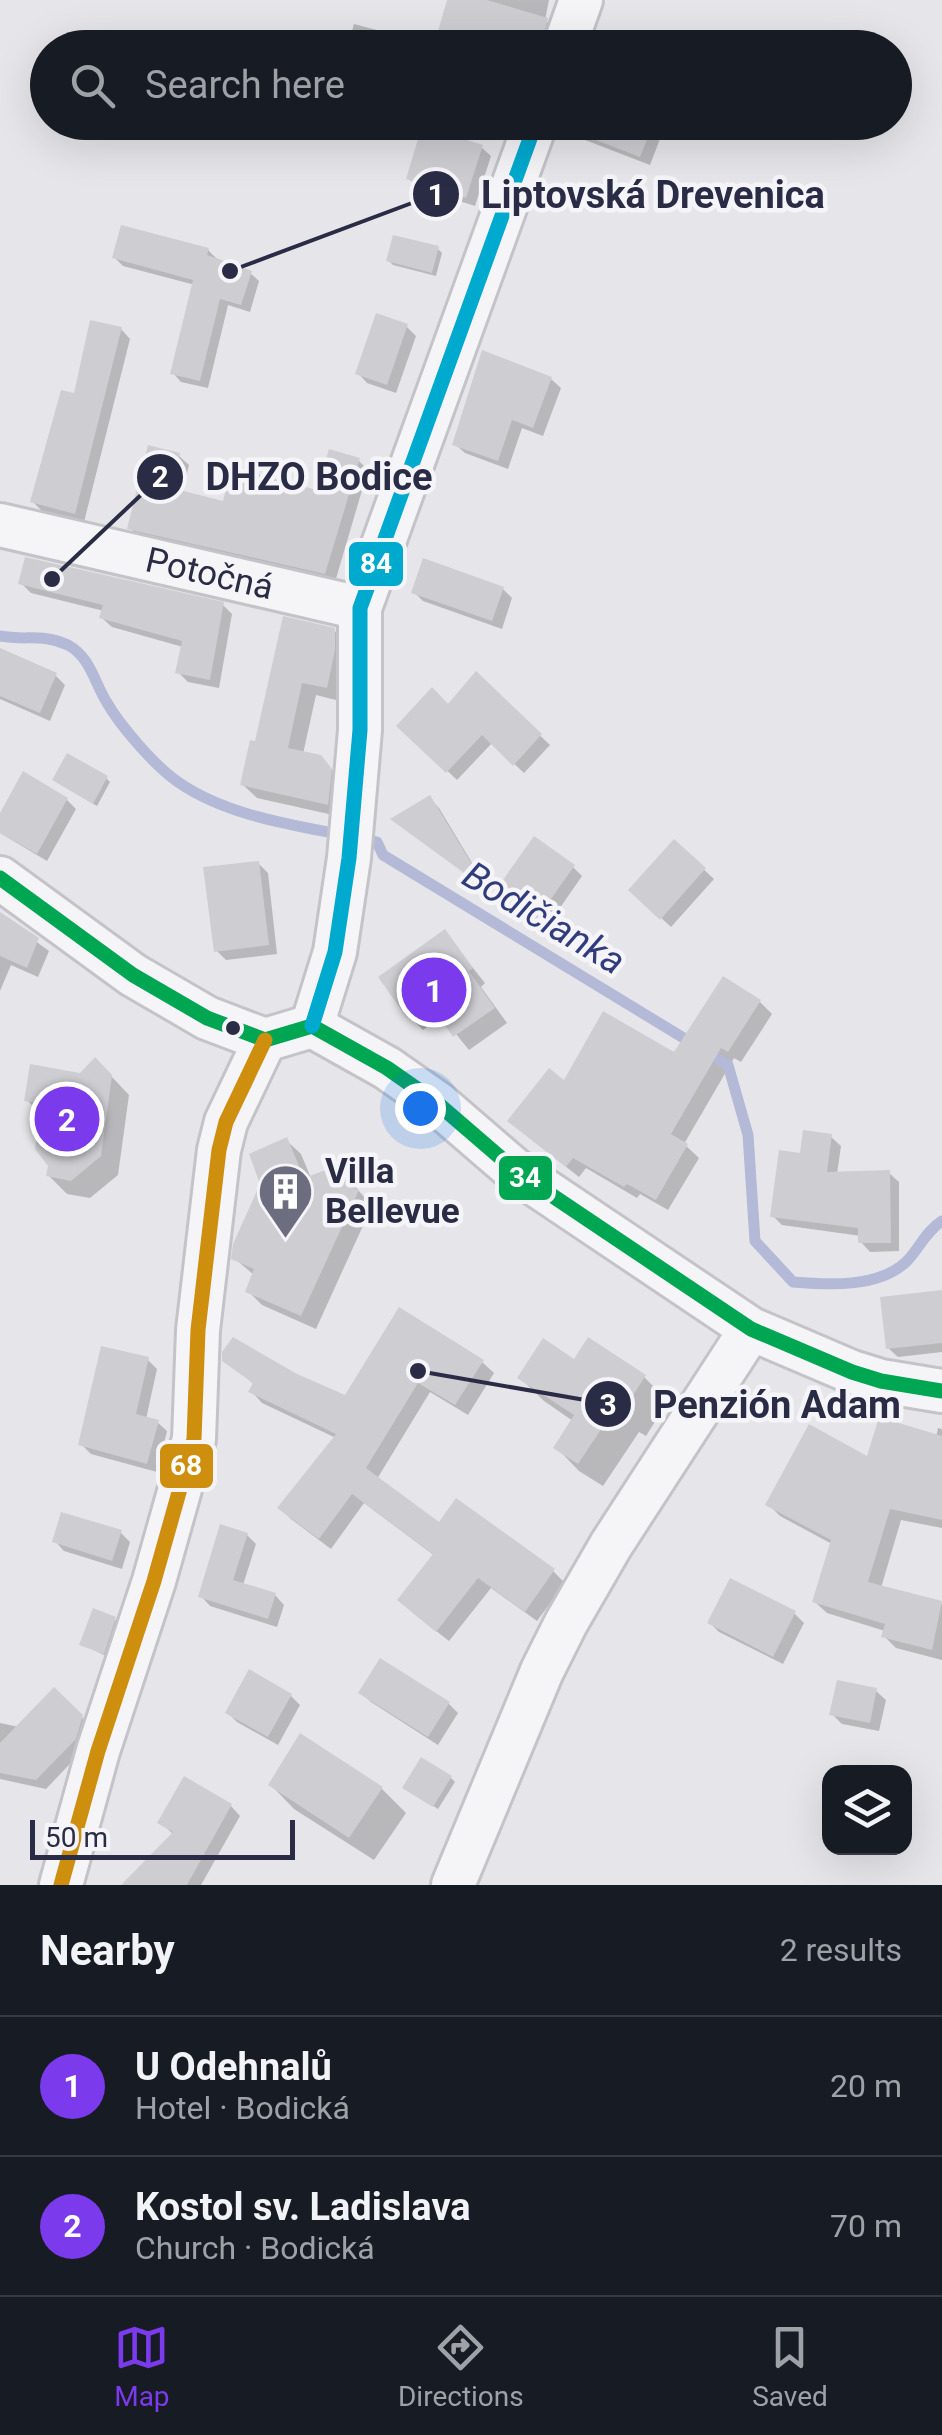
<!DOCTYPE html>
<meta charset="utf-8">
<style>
:root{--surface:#171b24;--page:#242831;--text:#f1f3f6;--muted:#9ea1a6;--line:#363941;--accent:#7c3aed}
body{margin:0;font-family:Roboto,sans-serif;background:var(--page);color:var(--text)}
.controls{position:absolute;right:30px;bottom:30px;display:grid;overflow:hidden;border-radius:20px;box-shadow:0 10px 40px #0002}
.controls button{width:90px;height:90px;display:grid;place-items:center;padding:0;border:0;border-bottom:2px solid var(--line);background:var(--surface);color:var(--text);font:50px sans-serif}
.scale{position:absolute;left:30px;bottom:25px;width:265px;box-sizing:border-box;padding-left:10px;border:5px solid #2a2c46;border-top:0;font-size:28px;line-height:35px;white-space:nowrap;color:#2a2c46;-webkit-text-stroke:8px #f4f4f9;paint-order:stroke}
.you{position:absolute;left:420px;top:1108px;width:35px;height:35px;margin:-25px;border:8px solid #fff;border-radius:50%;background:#1a73e8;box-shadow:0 0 0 15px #1a73e833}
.badge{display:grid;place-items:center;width:65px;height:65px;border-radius:50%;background:var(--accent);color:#fff;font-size:32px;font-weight:700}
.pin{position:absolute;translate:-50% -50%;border:5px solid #fff;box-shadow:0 2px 10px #0006}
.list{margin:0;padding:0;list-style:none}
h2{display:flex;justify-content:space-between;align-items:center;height:130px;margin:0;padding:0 40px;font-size:42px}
h2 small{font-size:32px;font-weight:400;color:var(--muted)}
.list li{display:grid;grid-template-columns:65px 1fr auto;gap:30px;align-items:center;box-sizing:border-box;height:140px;padding:0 40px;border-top:2px solid var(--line)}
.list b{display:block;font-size:38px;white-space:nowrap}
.list p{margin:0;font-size:32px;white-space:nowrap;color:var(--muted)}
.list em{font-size:32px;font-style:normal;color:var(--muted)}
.icon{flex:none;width:55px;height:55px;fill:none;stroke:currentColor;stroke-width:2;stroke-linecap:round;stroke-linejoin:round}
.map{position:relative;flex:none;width:942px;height:1885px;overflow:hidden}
.search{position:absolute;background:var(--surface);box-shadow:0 10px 40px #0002;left:30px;right:30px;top:30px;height:110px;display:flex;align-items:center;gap:25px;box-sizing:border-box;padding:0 35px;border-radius:55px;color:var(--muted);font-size:38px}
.sheet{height:410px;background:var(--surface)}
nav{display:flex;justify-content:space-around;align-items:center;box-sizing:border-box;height:140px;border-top:2px solid var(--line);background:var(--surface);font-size:28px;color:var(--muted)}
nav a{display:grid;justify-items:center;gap:5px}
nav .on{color:var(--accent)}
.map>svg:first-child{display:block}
.shadow{fill:#0003}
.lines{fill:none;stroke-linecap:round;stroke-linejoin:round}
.stream{stroke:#b3b9d6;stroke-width:11}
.building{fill:#cdcdd2}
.minor-casing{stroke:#c3c3c8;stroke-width:48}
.minor{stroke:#f5f5f7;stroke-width:42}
.bus-1-casing{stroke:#f4f4f9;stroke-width:22}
.bus-2-casing{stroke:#f4f4f9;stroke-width:22}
.bus-3-casing{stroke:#f4f4f9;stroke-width:22}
.bus-1{stroke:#00a651;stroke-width:15}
.bus-2{stroke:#00a9ce;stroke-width:15}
.bus-3{stroke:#ce8e0e;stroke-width:15}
.bus-dot{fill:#2a2c46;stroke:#f4f4f9;stroke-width:4}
.labels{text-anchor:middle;stroke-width:9;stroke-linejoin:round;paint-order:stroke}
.street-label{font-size:35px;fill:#2a2c46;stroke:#f4f4f9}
.poi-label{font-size:35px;font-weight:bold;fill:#2a2c46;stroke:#f4f4f9;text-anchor:start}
.water-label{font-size:38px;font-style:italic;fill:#313c7c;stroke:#f4f4f9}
.leader{fill:none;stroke:#2a2c46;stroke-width:4}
.callout-dot{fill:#2a2c46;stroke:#f4f4f9;stroke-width:4}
.mark-label{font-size:30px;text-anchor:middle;font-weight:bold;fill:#fff}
.callout-label{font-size:38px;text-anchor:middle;font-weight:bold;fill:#2a2c46;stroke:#f4f4f9;stroke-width:9;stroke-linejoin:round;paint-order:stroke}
.line-badge{stroke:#f4f4f9;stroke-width:4}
.badge-label{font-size:28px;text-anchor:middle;font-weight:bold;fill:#fff}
</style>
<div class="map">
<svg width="942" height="1885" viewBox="0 0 942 1885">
<rect width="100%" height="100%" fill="#e6e6ea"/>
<!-- shadow -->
<path class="shadow" d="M450 0H549L545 20 560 33 556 48H436Z
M354 24 426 43 430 48H347Z
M564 122H654L663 131 650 165 572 135Z
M481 147 491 156 475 206 419 188 409 179Z
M438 249 442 253 436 276 393 265 389 261Z
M208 250 216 258 250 273 259 281 250 312 228 305 208 388 181 382 173 373 195 285 123 266 115 258Z
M406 326 416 336 396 393 367 383 358 373Z
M121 329 130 339 84 522 42 511 33 502 75 396Z
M551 379 561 388 543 436 522 428 508 469 465 453 455 444Z
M179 456 189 465 182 493 225 504 319 493 359 461 368 470 335 582 139 537 130 528Z
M21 583 222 604 232 614 219 688 188 682 178 672 183 647 112 627 102 618 104 611 31 593Z
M503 589 512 598 502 629 423 601 414 592Z
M334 630 348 645 340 701 316 695 303 754 320 757 335 773 342 817 257 798 242 784 256 744Z
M0 658 55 675 65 685 50 721 0 699Z
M476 675 550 745 524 773 492 743 457 780 400 726 448 707Z
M106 778 110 782 97 806 55 780Z
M429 798 439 808 489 891 394 820Z
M67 800 76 809 47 861 0 833V818Z
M674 842 714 879 671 927 631 890Z
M258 863 268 873 277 954 226 960 216 950Z
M573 867 582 876 544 931 506 903Z
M0 915 49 951 38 977 11 965 0 991Z
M445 933 485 983 481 987 507 1023 469 1050 442 1017 423 1030 409 1016Z
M760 1002 772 1014 741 1062 734 1058 684 1144 699 1158 668 1210 640 1194 637 1198 586 1168 579 1177 522 1132 565 1084 675 1056Z
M96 1060 129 1095 118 1175 90 1198 67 1194 48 1175 50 1165 42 1115 27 1100 81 1076Z
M831 1137 841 1146 837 1174 889 1173 899 1182V1251L870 1252 861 1242V1236L782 1225 773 1216 802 1156Z
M286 1140 301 1154 311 1178 339 1168 372 1206 316 1329 262 1305 248 1291 254 1275 234 1258Z
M942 1293V1352L898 1357 888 1348Z
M148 1360 157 1369 146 1419 157 1422 167 1431 157 1472 91 1454 81 1444Z
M224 1360 296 1376 346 1398 482 1362 494 1373 468 1415 430 1392 377 1479 440 1526 553 1571 565 1583 537 1621 491 1588 449 1641 412 1612 435 1556 364 1503 331 1549 291 1519 280 1508 336 1438 262 1403 251 1391 255 1385Z
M574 1362 644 1377 668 1401 646 1436 639 1432 603 1486 579 1471 556 1447 573 1421 544 1401 520 1378Z
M938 1428 942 1429V1528L901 1520 881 1588 942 1604V1660L896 1648 884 1636 885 1631 827 1613 815 1602 832 1544 780 1516 768 1504 869 1460 936 1437Z
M121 1533 130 1542 122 1569 64 1551 55 1541Z
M247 1535 256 1544 243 1585 275 1595 284 1605 277 1627 210 1606 201 1596Z
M794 1613 804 1623 783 1664 719 1632 710 1623Z
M114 1619 119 1623 108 1657 82 1644Z
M54 1691 92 1727 84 1749 46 1789 0 1779V1723L19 1727Z
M876 1691 886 1700 879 1731 842 1724 832 1714Z
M361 1693 449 1704 458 1713 438 1745 371 1702Z
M291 1696 300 1705 278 1745 237 1722 228 1713Z
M300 1736 382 1789 406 1813 374 1860 294 1809 271 1785Z
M451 1778 455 1782 438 1809 410 1791Z
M185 1780 231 1806 240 1816 201 1885H129L174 1835 161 1823Z"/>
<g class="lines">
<!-- stream -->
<path class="stream" d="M0 636C25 641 43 633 68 645 90 657 94 681 106 701 120 726 155 766 178 782 234 821 313 827 377 842L383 855 728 1065 748 1135 755 1241 793 1282C828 1285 878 1288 906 1262 919 1249 926 1231 942 1221"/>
</g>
<!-- building -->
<path class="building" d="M447 0H487L548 18 540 48H433Z
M560 122H654L640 157 560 126Z
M422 126 483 145 466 198 406 179Z
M121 225 209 248 207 255 252 271 241 305 220 299 200 381 170 374 193 280 112 258Z
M393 235 439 246 432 273 386 261Z
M376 313 408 324 387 385 355 374Z
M90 320 122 327 75 514 30 502 61 390 74 393Z
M482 350 552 377 533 428 512 420 498 461 452 445Z
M148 445 180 453 172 488 223 501 232 467 317 490 329 449 360 458 325 574 127 529Z
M25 557 224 602 210 680 175 673 182 641 99 618 103 605 18 584Z
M423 558 504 587 492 621 411 593Z
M283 616 335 628V650L327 688 302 683 288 748 321 755 332 769 328 805 240 785 250 740 255 741Z
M0 648 57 673 40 713 0 696Z
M476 671 542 734 513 766 482 735 446 773 396 726 432 687 448 704Z
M67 753 108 776 93 804 52 780Z
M23 771 68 798 37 854 0 833V813Z
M430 795 487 889H486L390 819Z
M534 836 575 865 534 923 493 894Z
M674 839 706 868 660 920 628 890Z
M259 861 269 945 214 952 203 867Z
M0 912 39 938 27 968 0 956Z
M445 929 473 968 469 971 495 1008 453 1037 429 1002 407 1018 378 977Z
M723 976 761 1000 728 1052 721 1048 671 1134 688 1144 656 1200 627 1184 624 1187 573 1158 566 1167 507 1121 549 1068 564 1080 603 1011 674 1052Z
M95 1057 112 1075 101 1156 71 1181 46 1176 48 1166 35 1149 41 1104 24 1101 30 1064 80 1073Z
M803 1130 832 1134 827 1172 890 1170 891 1243H858V1228L770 1217 779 1150 800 1153Z
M287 1137 304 1178 339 1165 347 1186 359 1190 301 1316 245 1292 254 1269 231 1259 233 1244 260 1184 249 1154Z
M942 1290V1343L886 1349 880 1297Z
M399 1307 484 1360 455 1405 418 1383 366 1468 439 1522 456 1498 555 1569 525 1612 478 1578 436 1632 397 1600 433 1554 352 1494 319 1539 277 1508 336 1434 248 1392 253 1383 222 1361V1352L233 1337 297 1374 345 1395Z
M588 1337 646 1375 621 1414 614 1410 578 1464 553 1448 574 1415 517 1378 543 1338 574 1359Z
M101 1346 149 1357 136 1414 159 1420 147 1464 78 1445Z
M879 1417 942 1436V1520L890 1509 868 1582 942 1601 932 1650 881 1637 885 1624 812 1602 831 1540 765 1505 809 1424 867 1456Z
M61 1512 122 1530 112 1561 52 1542Z
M220 1524 248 1533 233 1580 276 1593 268 1619 198 1597Z
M730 1578 796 1611 773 1657 707 1623Z
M93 1608 116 1617 104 1654 79 1645Z
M380 1658 450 1702 428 1737 358 1693Z
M249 1669 292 1694 268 1737 225 1713Z
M837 1680 877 1688 870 1723 829 1715Z
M54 1687 83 1715 76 1739 36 1780 0 1773V1743Z
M300 1733 383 1787 349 1838 268 1785Z
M421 1757 452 1776 433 1807 402 1788Z
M184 1776 232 1804 187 1885H121L173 1832 157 1823Z"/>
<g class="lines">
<defs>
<g id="minor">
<path d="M564 48 581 0"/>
<path id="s1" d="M0 525 360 608"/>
<path d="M0 878 133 975 207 1018 265 1040 312 1026 387 1068 437 1103 517 1172 751 1329 852 1372 881 1381 942 1391"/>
<path d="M312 1026 335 952 349 858 360 730V608L536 122"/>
<path d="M61 1885 98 1751 154 1581 194 1439 198 1330 219 1150 226 1122 265 1040"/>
<path d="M453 1885 542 1671 566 1623 611 1545 751 1329"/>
</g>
</defs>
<!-- minor casing -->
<use href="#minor" class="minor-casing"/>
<!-- minor -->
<use href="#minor" class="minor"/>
<defs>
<path id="bus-1" d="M0 878 133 975 207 1018 265 1040 312 1026 387 1068 437 1103 517 1172 751 1329 852 1372 881 1381 942 1391"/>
<path id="bus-2" d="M312 1026 335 952 349 858 360 730V608L536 122"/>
<path id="bus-3" d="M61 1885 98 1751 154 1581 194 1439 198 1330 219 1150 226 1122 265 1040"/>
</defs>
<!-- bus-1 casing -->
<use href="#bus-1" class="bus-1-casing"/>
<!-- bus-2 casing -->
<use href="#bus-2" class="bus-2-casing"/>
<!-- bus-3 casing -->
<use href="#bus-3" class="bus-3-casing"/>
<!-- bus-1 -->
<use href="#bus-1" class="bus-1"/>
<!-- bus-2 -->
<use href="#bus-2" class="bus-2"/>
<!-- bus-3 -->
<use href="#bus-3" class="bus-3"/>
</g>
<!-- icons -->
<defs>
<symbol id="building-pin" viewBox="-11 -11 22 30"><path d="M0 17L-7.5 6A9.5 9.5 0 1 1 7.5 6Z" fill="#6c6d7f" stroke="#f4f4f9"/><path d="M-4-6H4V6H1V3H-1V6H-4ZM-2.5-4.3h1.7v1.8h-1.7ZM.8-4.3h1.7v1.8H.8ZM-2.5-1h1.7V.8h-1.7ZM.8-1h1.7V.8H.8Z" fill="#fff"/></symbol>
</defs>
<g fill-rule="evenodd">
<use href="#building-pin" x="254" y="1160" width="63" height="86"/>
</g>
<!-- markers -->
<circle class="bus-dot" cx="233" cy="1028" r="9"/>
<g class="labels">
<!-- street labels -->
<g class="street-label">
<text dy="12" stroke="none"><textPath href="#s1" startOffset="215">Potočná</textPath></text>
</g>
<!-- poi labels -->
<g class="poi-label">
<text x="325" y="1183">Villa<tspan x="325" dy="40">Bellevue</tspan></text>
</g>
<!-- water labels -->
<g class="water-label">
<text transform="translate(544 918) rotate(31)" y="13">Bodičianka</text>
</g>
</g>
<!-- callouts -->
<path class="leader" d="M230 271L436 194M52 579L160 477M418 1371L608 1404"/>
<g class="callout-dot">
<circle cx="230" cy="271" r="10"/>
<circle cx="52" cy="579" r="10"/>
<circle cx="418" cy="1371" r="10"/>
<circle cx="436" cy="194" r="25"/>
<circle cx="160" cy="477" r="25"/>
<circle cx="608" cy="1404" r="25"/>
</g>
<g class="mark-label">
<text x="436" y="205">1</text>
<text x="160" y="487">2</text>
<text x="608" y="1415">3</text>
</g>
<g class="callout-label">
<text x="653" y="208">Liptovská Drevenica</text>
<text x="319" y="490">DHZO Bodice</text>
<text x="777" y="1418">Penzión Adam</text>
</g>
<g class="line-badge">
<rect x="347" y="540" width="58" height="48" rx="10" fill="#00a9ce"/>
<rect x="497" y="1154" width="57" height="48" rx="10" fill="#00a651"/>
<rect x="158" y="1442" width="57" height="48" rx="10" fill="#ce8e0e"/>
</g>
<g class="badge-label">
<text x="376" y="573">84</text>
<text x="525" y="1187">34</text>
<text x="186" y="1475">68</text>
</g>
</svg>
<div class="controls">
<button><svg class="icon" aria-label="layers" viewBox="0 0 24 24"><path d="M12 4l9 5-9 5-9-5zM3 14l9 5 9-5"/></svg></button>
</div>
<div class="scale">50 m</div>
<div class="you"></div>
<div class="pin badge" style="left:434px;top:990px">1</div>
<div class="pin badge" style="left:67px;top:1119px">2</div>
<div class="search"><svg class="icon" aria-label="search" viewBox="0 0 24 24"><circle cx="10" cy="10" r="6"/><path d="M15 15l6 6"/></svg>Search here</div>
</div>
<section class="sheet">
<h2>Nearby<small>2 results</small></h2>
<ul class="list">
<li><span class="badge">1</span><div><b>U Odehnalů</b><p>Hotel · Bodická</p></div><em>20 m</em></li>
<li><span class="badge">2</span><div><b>Kostol sv. Ladislava</b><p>Church · Bodická</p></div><em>70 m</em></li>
</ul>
</section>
<nav>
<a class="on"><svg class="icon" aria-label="map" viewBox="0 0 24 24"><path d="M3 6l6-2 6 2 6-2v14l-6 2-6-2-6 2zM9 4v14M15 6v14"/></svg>Map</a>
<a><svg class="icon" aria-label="directions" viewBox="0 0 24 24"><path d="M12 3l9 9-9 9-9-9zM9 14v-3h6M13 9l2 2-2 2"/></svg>Directions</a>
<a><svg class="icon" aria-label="saved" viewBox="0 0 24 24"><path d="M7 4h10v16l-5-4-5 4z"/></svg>Saved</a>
</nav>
